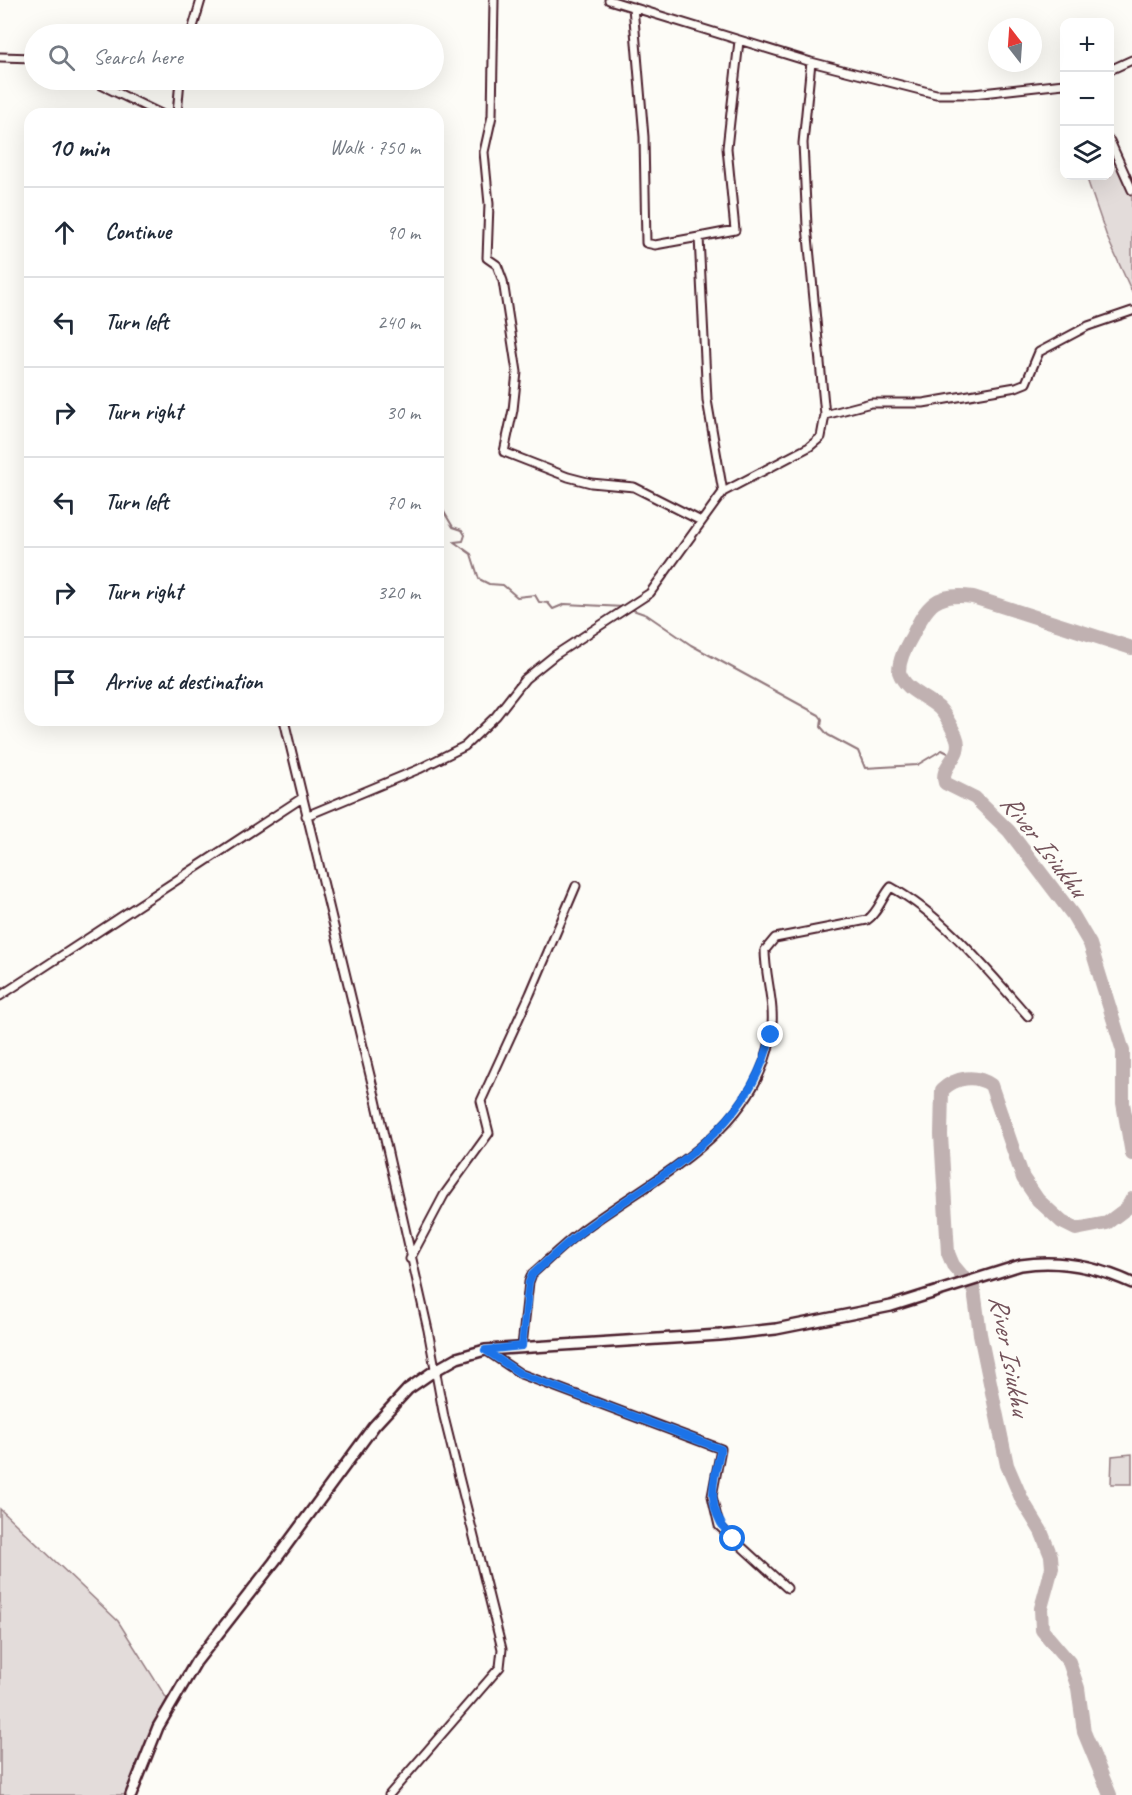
<!DOCTYPE html>
<meta charset="utf-8">
<style>
:root{--surface:#fff;--page:#f6f6f7;--text:#1f2937;--muted:#747a83;--line:#e0e1e3}
body{margin:0;font-family:Caveat,sans-serif;background:var(--page);color:var(--text)}
.controls{position:absolute;right:18px;top:18px;display:grid;overflow:hidden;border-radius:12px;box-shadow:0 6px 24px #0002}
.controls button{width:54px;height:54px;display:grid;place-items:center;padding:0;border:0;border-bottom:2px solid var(--line);background:var(--surface);color:var(--text);font:30px sans-serif}
.compass{position:absolute;left:988px;top:18px;width:54px;height:54px;border-radius:50%;background:var(--surface);box-shadow:0 6px 24px #0002;rotate:343deg}
.stop{position:absolute;width:18px;height:18px;margin:-14px;border:4px solid #1a73e8;border-radius:50%;background:#fff}
.stop.end{background:#1a73e8;border-color:#fff;box-shadow:0 2px 6px #0008}
.list{margin:0;padding:0;list-style:none}
h2{display:flex;justify-content:space-between;align-items:center;height:78px;margin:0;padding:0 24px;font-size:26px}
h2 small{font-size:20px;font-weight:400;color:var(--muted)}
.list li{display:grid;grid-template-columns:39px 1fr auto;gap:18px;align-items:center;box-sizing:border-box;height:90px;padding:0 24px;border-top:2px solid var(--line)}
.list b{display:block;font-size:22px;white-space:nowrap}
.list em{font-size:20px;font-style:normal;color:var(--muted)}
.icon{flex:none;width:33px;height:33px;fill:none;stroke:currentColor;stroke-width:2;stroke-linecap:round;stroke-linejoin:round}
.map{position:relative;flex:none;width:1132px;height:1795px;overflow:hidden}
.search{position:absolute;background:var(--surface);box-shadow:0 6px 24px #0002;left:24px;top:24px;width:420px;height:66px;display:flex;align-items:center;gap:15px;box-sizing:border-box;padding:0 21px;border-radius:33px;color:var(--muted);font-size:22px}
.panel{position:absolute;background:var(--surface);box-shadow:0 6px 24px #0002;left:24px;top:108px;width:420px;height:618px;border-radius:18px}
.map>svg:first-child{display:block}
.green{fill:#e3dcda;stroke:#967e82;stroke-width:1.5}
.lines{fill:none;stroke-linecap:round;stroke-linejoin:round}
.stream{stroke:#91777b;stroke-width:2}
.river{stroke:#c0b1b1;stroke-width:14}
.minor-casing{stroke:#4a1f2b;stroke-width:11}
.secondary-casing{stroke:#4a1f2b;stroke-width:14}
.minor{stroke:#fdfcf7;stroke-width:7}
.secondary{stroke:#fdfcf7;stroke-width:9}
.route{stroke:#1a73e8;stroke-width:8}
.labels{text-anchor:middle;stroke-width:5;stroke-linejoin:round;paint-order:stroke}
.water-label{font-size:27px;font-style:italic;fill:#73525a;stroke:#fdfcf7}
</style>
<div class="map">
<svg width="1132" height="1795" viewBox="0 0 1132 1795">
<rect width="100%" height="100%" fill="#fdfcf7"/>
<filter id="ink" filterUnits="userSpaceOnUse"><feTurbulence type="fractalNoise" baseFrequency=".0167" numOctaves="2"/><feDisplacementMap in="SourceGraphic" scale="12" xChannelSelector="R" yChannelSelector="G"/><feConvolveMatrix kernelMatrix="1 2 1 2 8 2 1 2 1" color-interpolation-filters="sRGB"/></filter>
<g filter="url(#ink)">
<!-- green -->
<path class="green" d="M1116 158 1132 191V292L1107 237 1086 176H1110V160Z
M1132 1454V1484H1111L1112 1456Z
M0 1509 118 1621 169 1702 131 1795H0Z"/>
<g class="lines">
<!-- stream -->
<path class="stream" d="M438 502 453 527 462 530 465 535 463 541 454 542 471 554 479 579 489 584 503 585 517 597 535 595 539 602 548 603 553 609 565 604 624 607
M630 609 647 615 691 645 819 715 822 719 821 727 828 735 858 751 865 768 917 765 942 750 956 757"/>
<!-- river -->
<path class="river" d="M1132 648 973 597C936 592 927 605 912 636 906 647 899 658 899 672 906 692 925 695 939 708 946 715 952 728 956 736 965 757 939 764 945 783L975 798 1009 831 1073 915 1090 944 1123 1051V1103L1132 1154
M1110 1795 1084 1732 1078 1688 1069 1662 1042 1630 1041 1608 1052 1568 1051 1556 1041 1531 1022 1500 1007 1465 980 1334 974 1290 953 1265 948 1253 941 1135 942 1090C956 1077 975 1074 991 1085L1023 1178 1038 1200 1062 1222 1076 1229 1107 1223 1127 1208 1132 1199"/>
<defs>
<path id="minor" d="M494 0 492 116 484 152 489 204 487 258 497 265 503 281 517 372 513 410 504 452 568 477 591 483 634 487 701 521
M609 0 811 62 936 94H973L1064 84
M633 7 644 137 646 243 655 245 699 237 707 400 723 492
M191 34 201 0
M0 57 34 58
M1110 70 1132 60
M91 80 161 114
M177 114 180 80
M1110 141 1132 190
M699 237 735 230 727 148 739 41
M825 415 871 403H923L1016 387 1026 383 1039 352 1088 326 1132 311
M284 720 376 1100 428 1330 444 1417 502 1649 500 1667 389 1795
M306 816 419 769 465 746 496 716 525 679 555 655 650 593 723 492 809 447 821 437 825 415 807 226 803 143 811 62
M0 996 302 798
M410 1259 444 1195 489 1133 481 1101 530 994 576 886
M522 1346 529 1282 532 1274C548 1260 563 1245 580 1232 650 1179 756 1134 771 1035 776 1004 765 979 765 950L775 938 867 920C878 913 882 897 891 887 945 917 988 971 1028 1016
M485 1350 521 1374 721 1449 712 1496 719 1526 787 1588"/>
<path id="secondary" d="M131 1795 158 1727 196 1662 274 1562 374 1426 408 1389 434 1371 457 1358 485 1350 720 1335 776 1329 891 1306 1021 1265C1059 1259 1097 1267 1132 1283"/>
</defs>
<!-- minor casing -->
<use href="#minor" class="minor-casing"/>
<!-- secondary casing -->
<use href="#secondary" class="secondary-casing"/>
<!-- minor -->
<use href="#minor" class="minor"/>
<!-- secondary -->
<use href="#secondary" class="secondary"/>
</g>
</g>
<g class="lines" filter="url(#ink)">
<!-- route -->
<path class="route" d="M733 1539C705 1510 712 1485 721 1449L521 1374 485 1350 522 1346 529 1282 532 1275C548 1260 564 1245 581 1232 658 1174 747 1137 771 1035"/>
</g>
<g class="labels">
<!-- water labels -->
<g class="water-label">
<text transform="translate(1044 845) rotate(52)" y="9">River Isiukhu</text>
<text transform="translate(1010 1355) rotate(79)" y="9">River Isiukhu</text>
</g>
</g>
</svg>
<div class="controls">
<button>+</button>
<button>−</button>
<button><svg class="icon" aria-label="layers" viewBox="0 0 24 24"><path d="M12 4l9 5-9 5-9-5zM3 14l9 5 9-5"/></svg></button>
</div>
<svg class="compass" viewBox="-18 -18 36 36"><path d="M0-13l5 13h-10z" fill="#e53935"/><path d="M0 13l5-13h-10z" fill="#747a83"/></svg>
<div class="stop" style="left:733px;top:1539px"></div>
<div class="stop end" style="left:771px;top:1035px"></div>
<div class="search"><svg class="icon" aria-label="search" viewBox="0 0 24 24"><circle cx="10" cy="10" r="6"/><path d="M15 15l6 6"/></svg>Search here</div>
<section class="panel">
<h2>10 min<small>Walk · 750 m</small></h2>
<ul class="list">
<li><svg class="icon" aria-label="ahead" viewBox="0 0 24 24"><path d="M12 20V5M6 11l6-6 6 6"/></svg><div><b>Continue</b></div><em>90 m</em></li>
<li><svg class="icon" aria-label="left" viewBox="0 0 24 24"><path d="M17 20v-9H6M10 6l-5 5 5 5"/></svg><div><b>Turn left</b></div><em>240 m</em></li>
<li><svg class="icon" aria-label="right" viewBox="0 0 24 24"><path d="M7 20v-9h11M14 6l5 5-5 5"/></svg><div><b>Turn right</b></div><em>30 m</em></li>
<li><svg class="icon" aria-label="left" viewBox="0 0 24 24"><path d="M17 20v-9H6M10 6l-5 5 5 5"/></svg><div><b>Turn left</b></div><em>70 m</em></li>
<li><svg class="icon" aria-label="right" viewBox="0 0 24 24"><path d="M7 20v-9h11M14 6l5 5-5 5"/></svg><div><b>Turn right</b></div><em>320 m</em></li>
<li><svg class="icon" aria-label="arrive" viewBox="0 0 24 24"><path d="M6 21V4h12l-3 4 3 4H6"/></svg><div><b>Arrive at destination</b></div></li>
</ul>
</section>
</div>
